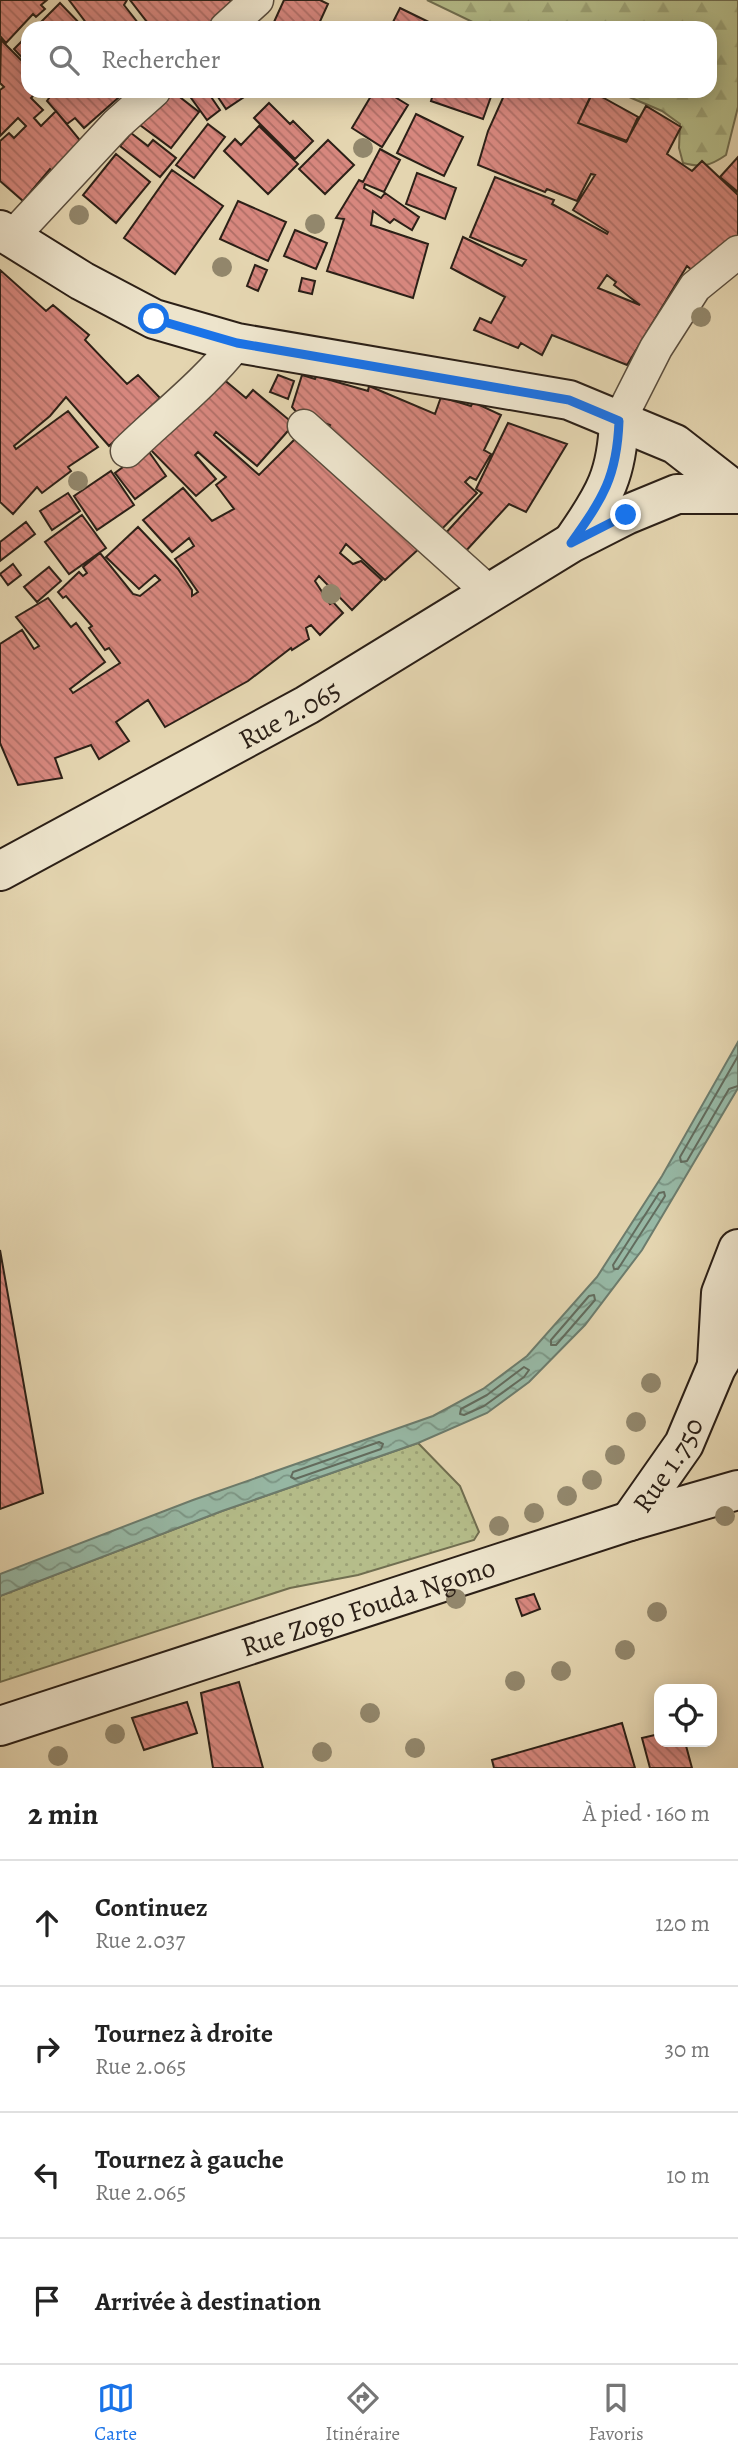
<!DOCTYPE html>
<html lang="fr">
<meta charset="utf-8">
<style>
:root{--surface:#fff;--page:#f6f6f6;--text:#222;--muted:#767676;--line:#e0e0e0;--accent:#1a73e8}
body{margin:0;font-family:Alegreya,serif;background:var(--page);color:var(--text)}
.controls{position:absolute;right:21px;bottom:21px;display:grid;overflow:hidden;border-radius:14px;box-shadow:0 4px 18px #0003}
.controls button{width:63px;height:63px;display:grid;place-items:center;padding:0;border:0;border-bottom:2px solid var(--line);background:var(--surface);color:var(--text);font:35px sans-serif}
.stop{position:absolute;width:21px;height:21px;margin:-16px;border:5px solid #1a73e8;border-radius:50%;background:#fff}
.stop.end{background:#1a73e8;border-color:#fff;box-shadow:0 2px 7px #0008}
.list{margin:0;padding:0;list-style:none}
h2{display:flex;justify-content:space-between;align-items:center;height:91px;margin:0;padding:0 28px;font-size:30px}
h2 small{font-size:23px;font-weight:400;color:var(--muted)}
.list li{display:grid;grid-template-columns:46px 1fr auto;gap:21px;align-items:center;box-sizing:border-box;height:126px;padding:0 28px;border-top:2px solid var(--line)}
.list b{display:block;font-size:26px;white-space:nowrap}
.list p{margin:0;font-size:23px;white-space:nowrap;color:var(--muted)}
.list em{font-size:23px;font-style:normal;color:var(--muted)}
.icon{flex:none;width:38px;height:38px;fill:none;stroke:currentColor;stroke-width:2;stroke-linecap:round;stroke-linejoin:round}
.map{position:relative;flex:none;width:738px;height:1768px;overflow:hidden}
.search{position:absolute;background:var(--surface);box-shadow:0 4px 18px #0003;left:21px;right:21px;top:21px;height:77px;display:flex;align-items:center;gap:18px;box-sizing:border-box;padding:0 24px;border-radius:21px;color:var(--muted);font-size:26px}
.sheet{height:595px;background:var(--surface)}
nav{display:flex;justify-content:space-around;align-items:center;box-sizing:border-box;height:98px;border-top:2px solid var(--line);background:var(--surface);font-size:19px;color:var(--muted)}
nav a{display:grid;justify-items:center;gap:4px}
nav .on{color:var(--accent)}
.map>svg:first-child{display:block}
.green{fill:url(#green-dots);stroke:#706e50;stroke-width:2}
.forest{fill:url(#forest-firs);stroke:#706e50;stroke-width:2}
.water{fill:url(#water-waves);stroke:#6c7c6d;stroke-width:2}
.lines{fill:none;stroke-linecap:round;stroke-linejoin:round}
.shore{stroke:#626c5e;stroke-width:2}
.building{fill:url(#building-back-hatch);stroke:#2c2017;stroke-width:2;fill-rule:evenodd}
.street-casing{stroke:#5a4d3d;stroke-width:35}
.secondary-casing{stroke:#2c2017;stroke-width:42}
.street{stroke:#ede4cc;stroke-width:32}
.secondary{stroke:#ede4cc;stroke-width:38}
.tree{fill:#92876c}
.route{stroke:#1a73e8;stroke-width:9}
.labels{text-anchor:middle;stroke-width:5;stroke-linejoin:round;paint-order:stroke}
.street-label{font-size:28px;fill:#2c2017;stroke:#ede4cc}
</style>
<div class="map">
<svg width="738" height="1768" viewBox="0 0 738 1768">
<defs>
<pattern id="green-dots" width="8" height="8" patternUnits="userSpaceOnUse" patternTransform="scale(1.75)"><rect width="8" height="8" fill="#b5bd8a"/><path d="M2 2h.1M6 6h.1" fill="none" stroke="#9ca276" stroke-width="1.8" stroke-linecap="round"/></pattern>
<pattern id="forest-firs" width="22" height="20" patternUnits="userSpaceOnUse" patternTransform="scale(1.75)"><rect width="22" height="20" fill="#b5bd8a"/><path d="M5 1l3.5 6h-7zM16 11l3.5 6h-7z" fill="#9ca276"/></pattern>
<pattern id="water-waves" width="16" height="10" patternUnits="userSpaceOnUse" patternTransform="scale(1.75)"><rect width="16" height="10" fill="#97b9a6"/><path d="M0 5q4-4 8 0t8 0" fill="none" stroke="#7b9686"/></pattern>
<pattern id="building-back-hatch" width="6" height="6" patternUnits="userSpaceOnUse" patternTransform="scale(1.75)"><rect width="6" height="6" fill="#d7877e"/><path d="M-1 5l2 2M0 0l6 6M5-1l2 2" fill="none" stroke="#af6e66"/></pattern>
</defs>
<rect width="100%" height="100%" fill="#e4d5b0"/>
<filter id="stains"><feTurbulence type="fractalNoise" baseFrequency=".00286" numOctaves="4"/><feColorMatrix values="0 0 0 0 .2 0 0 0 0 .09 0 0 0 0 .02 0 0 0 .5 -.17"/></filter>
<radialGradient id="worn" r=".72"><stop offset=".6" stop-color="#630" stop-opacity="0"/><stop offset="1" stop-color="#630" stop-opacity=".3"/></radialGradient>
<!-- green -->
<path class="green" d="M418 1443 460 1486 479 1532 474 1540 358 1575 290 1588 0 1682V1596L222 1511Z"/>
<!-- forest -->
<path class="forest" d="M427 0H738V107L726 155C710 166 702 168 683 163L679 148 680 124 662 111 615 91H710V28H485Z"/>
<!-- water -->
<path class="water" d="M738 1042V1088L642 1250 585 1325 529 1382 487 1413 418 1443 222 1511 0 1596V1574L193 1500 433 1416 483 1389 527 1356 597 1277 662 1176Z"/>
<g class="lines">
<!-- shore -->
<path class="shore" d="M738 1056 680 1157 681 1162 687 1161 729 1089 738 1086
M664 1192 665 1196 618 1269H614L613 1265 659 1193Z
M589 1296 594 1295 595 1300 556 1345H551V1340Z
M524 1367 529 1370 524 1377 484 1406 464 1415 460 1414 461 1409 487 1395Z
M379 1442 383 1444 381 1449 295 1479 291 1477 293 1472Z"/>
</g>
<!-- building -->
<path class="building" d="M0 0H47L41 5 45 9 36 17 33 14 6 43 0 36Z
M69 0H127L124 5 142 28H90Z
M130 0H232L210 28H148L150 26Z
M284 0H320L328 4 317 28H289L274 22Z
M60 3 84 28H35Z
M400 8 441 28H390Z
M28 35V64L14 49Z
M1 40 28 67V91H38L31 98 43 110 34 118 41 126 56 111 83 144 55 174 50 169 23 201 0 181V141L9 133 14 138 26 126 18 118 0 136V90L4 87 0 83Z
M54 91H126L84 128 75 118 67 124 47 101Z
M166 91H172L199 112 171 148 140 125Z
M186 91H207L220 110 207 120Z
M214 91H253L226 109Z
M374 91H385L408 105 382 147 352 128Z
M434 91H493L483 119 431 101Z
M506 91H593L578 123 626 142 646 106 681 127 667 154 692 171 702 161 738 195V239L712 263 705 258 694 272 687 266 627 365 552 335 542 355 521 343 518 348 474 330 480 318 491 323 505 297 451 268 463 237 522 266 526 260 470 237 495 177 554 200 552 204 607 234 608 232 573 210 595 175 591 174 577 201 547 189 545 192 478 165 488 131ZM607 275 616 282 614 285 640 305 598 288Z
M593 92 638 117 627 141 578 123Z
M269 103 290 124 293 121 313 141 295 159 254 118Z
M416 114 463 137 444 176 397 153Z
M208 124 225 137 194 178 176 165Z
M259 126 298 164 268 194 224 151 235 139 241 145Z
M131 133 148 146 153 140 176 158 160 177 120 146Z
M328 140 354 165 325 194 299 169Z
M380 149 400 160 384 192 365 184 364 188 381 198 385 193 419 217 412 230 394 219 390 223 373 211 371 225 428 244 413 298 327 271 344 219 336 218 359 180 363 182Z
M116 154 150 182 116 223 83 195Z
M738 157V192L720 177Z
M172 170 223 206 175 274 124 238Z
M417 173 456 188 445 219 406 204Z
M238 201 286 222 268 261 220 239Z
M295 230 327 243 316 269 284 256Z
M255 265 267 270 258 291 247 286Z
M0 270 46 311 53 305 89 335 85 340 127 384 138 375 160 398 109 446 66 397 50 416 14 446 16 449 68 411 98 447 68 467 71 471 42 493 37 487 13 514 0 502Z
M302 278 315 281 312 294 299 291Z
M216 373 246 398 253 390 294 424 257 466 216 432 214 435 259 475 299 435 422 546 385 580 346 544 340 553 353 564 361 561 382 580 352 610 319 576 315 581 330 604 333 602 343 613 320 635 311 625 306 628 309 639 292 650 291 648 248 681 165 727 148 700 116 722 129 741 99 759 91 745 55 758 62 778 18 785 0 743V644L22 630 34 649 39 646 16 617 48 598 71 627 76 623 105 662 70 689 73 693 120 663 109 648 105 650 89 628 92 626 66 596 63 598 58 592 79 572 83 576 87 573 83 567 100 553 133 594 140 596 160 580 155 575 139 589 106 557 138 527 178 569 192 590V596L198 592 175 559 194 546 189 538 172 552 143 520 183 488 212 521 234 509 216 485 226 477 198 452 195 455 216 479 196 496 141 440Z
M278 375 294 381 288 399 270 392Z
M302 375 315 379 316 376 368 391 369 386 435 414 441 397 471 406 473 402 501 415 484 450 491 454 476 480 470 477 465 482 477 493 437 534 422 513 400 490 391 497 324 437 330 425 298 414 292 407Z
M508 423 567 444 526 512 509 504 464 553 444 535 482 493 476 489Z
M147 449 166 476 135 499 115 473Z
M111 471 134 505 97 530 74 496Z
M68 493 80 511 52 530 40 511Z
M82 515 106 548 69 574 45 542Z
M26 522 35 534 0 561V542Z
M13 564 21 575 8 585 0 574Z
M49 567 61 581 37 602 24 587Z
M0 1250 43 1493 0 1509Z
M534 1594 540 1609 522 1616 516 1599Z
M239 1682 263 1768H213L201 1693Z
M187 1702 197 1733 144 1750 132 1718Z
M622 1723 635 1768H494L492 1760Z
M659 1734V1742H685L692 1768H650L642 1738Z"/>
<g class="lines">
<defs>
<path id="street" d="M226 28 257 0
M10 239 117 124 154 91
M619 421 656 348 695 287 738 252
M304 426 490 593
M127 451C164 415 205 384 237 343"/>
<g id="secondary">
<path d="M0 230 82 281 154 319 237 343 569 400 675 444 738 493"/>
<path d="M575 538C605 495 617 474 619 421"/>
<path id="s1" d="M0 871 307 705 571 543 626 515 677 494H738"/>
<path d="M717 1363 721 1293 738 1249"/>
<path id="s2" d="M630 1521 684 1444 716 1368 738 1330"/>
<path id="s3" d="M0 1726 630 1521 738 1490"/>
</g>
</defs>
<!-- street casing -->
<use href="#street" class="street-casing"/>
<!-- secondary casing -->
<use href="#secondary" class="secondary-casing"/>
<!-- street -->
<use href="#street" class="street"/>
<!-- secondary -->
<use href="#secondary" class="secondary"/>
</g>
<!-- trees -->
<g class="tree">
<circle cx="363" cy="148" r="10"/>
<circle cx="79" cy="215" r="10"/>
<circle cx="315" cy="224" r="10"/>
<circle cx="222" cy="267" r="10"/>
<circle cx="701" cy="317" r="10"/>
<circle cx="78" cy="481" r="10"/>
<circle cx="331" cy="594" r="10"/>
<circle cx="651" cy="1383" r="10"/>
<circle cx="636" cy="1422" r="10"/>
<circle cx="615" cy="1455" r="10"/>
<circle cx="592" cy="1480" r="10"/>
<circle cx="567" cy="1496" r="10"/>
<circle cx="534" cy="1513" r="10"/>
<circle cx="725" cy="1516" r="10"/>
<circle cx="499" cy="1526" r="10"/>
<circle cx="456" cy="1599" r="10"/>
<circle cx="657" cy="1612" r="10"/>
<circle cx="625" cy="1650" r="10"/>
<circle cx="561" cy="1671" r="10"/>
<circle cx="515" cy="1681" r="10"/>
<circle cx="370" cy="1713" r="10"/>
<circle cx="115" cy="1734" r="10"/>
<circle cx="415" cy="1748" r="10"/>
<circle cx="322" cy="1752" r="10"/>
<circle cx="58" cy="1756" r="10"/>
</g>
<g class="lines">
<!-- route -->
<path class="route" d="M154 319 237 343 569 400 619 421C617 477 603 498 571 543L626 515"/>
</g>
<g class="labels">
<!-- street labels -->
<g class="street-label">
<text dy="10" stroke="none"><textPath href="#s1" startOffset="329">Rue 2.065</textPath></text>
<text dy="10" stroke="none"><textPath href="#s2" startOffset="68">Rue 1.750</textPath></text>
<text dy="10" stroke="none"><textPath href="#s3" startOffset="387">Rue Zogo Fouda Ngono</textPath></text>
</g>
</g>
<rect width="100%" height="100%" filter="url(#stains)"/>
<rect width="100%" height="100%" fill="url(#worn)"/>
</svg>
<div class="controls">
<button><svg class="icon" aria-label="locate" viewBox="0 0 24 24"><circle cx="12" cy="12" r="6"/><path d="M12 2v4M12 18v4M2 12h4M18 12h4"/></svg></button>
</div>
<div class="stop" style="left:154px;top:319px"></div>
<div class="stop end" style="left:626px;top:515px"></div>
<div class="search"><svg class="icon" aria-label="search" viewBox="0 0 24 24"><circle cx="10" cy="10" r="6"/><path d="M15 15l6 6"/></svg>Rechercher</div>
</div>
<section class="sheet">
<h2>2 min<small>À pied · 160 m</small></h2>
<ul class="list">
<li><svg class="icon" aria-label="ahead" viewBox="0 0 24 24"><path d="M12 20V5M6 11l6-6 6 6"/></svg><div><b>Continuez</b><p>Rue 2.037</p></div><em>120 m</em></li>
<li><svg class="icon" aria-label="right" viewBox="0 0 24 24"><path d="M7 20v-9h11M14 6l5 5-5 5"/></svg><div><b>Tournez à droite</b><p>Rue 2.065</p></div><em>30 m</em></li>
<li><svg class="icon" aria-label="left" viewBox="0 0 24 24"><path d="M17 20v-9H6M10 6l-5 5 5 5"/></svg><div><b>Tournez à gauche</b><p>Rue 2.065</p></div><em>10 m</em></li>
<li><svg class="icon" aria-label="arrive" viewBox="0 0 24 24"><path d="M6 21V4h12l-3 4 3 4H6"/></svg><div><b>Arrivée à destination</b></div></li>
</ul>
</section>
<nav>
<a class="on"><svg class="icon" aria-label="map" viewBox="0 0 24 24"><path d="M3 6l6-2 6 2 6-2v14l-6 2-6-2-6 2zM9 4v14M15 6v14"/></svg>Carte</a>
<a><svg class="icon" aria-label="directions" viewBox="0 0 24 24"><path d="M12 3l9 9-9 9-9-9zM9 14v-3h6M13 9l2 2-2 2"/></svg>Itinéraire</a>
<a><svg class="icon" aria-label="saved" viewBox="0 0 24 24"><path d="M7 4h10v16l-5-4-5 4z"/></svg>Favoris</a>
</nav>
